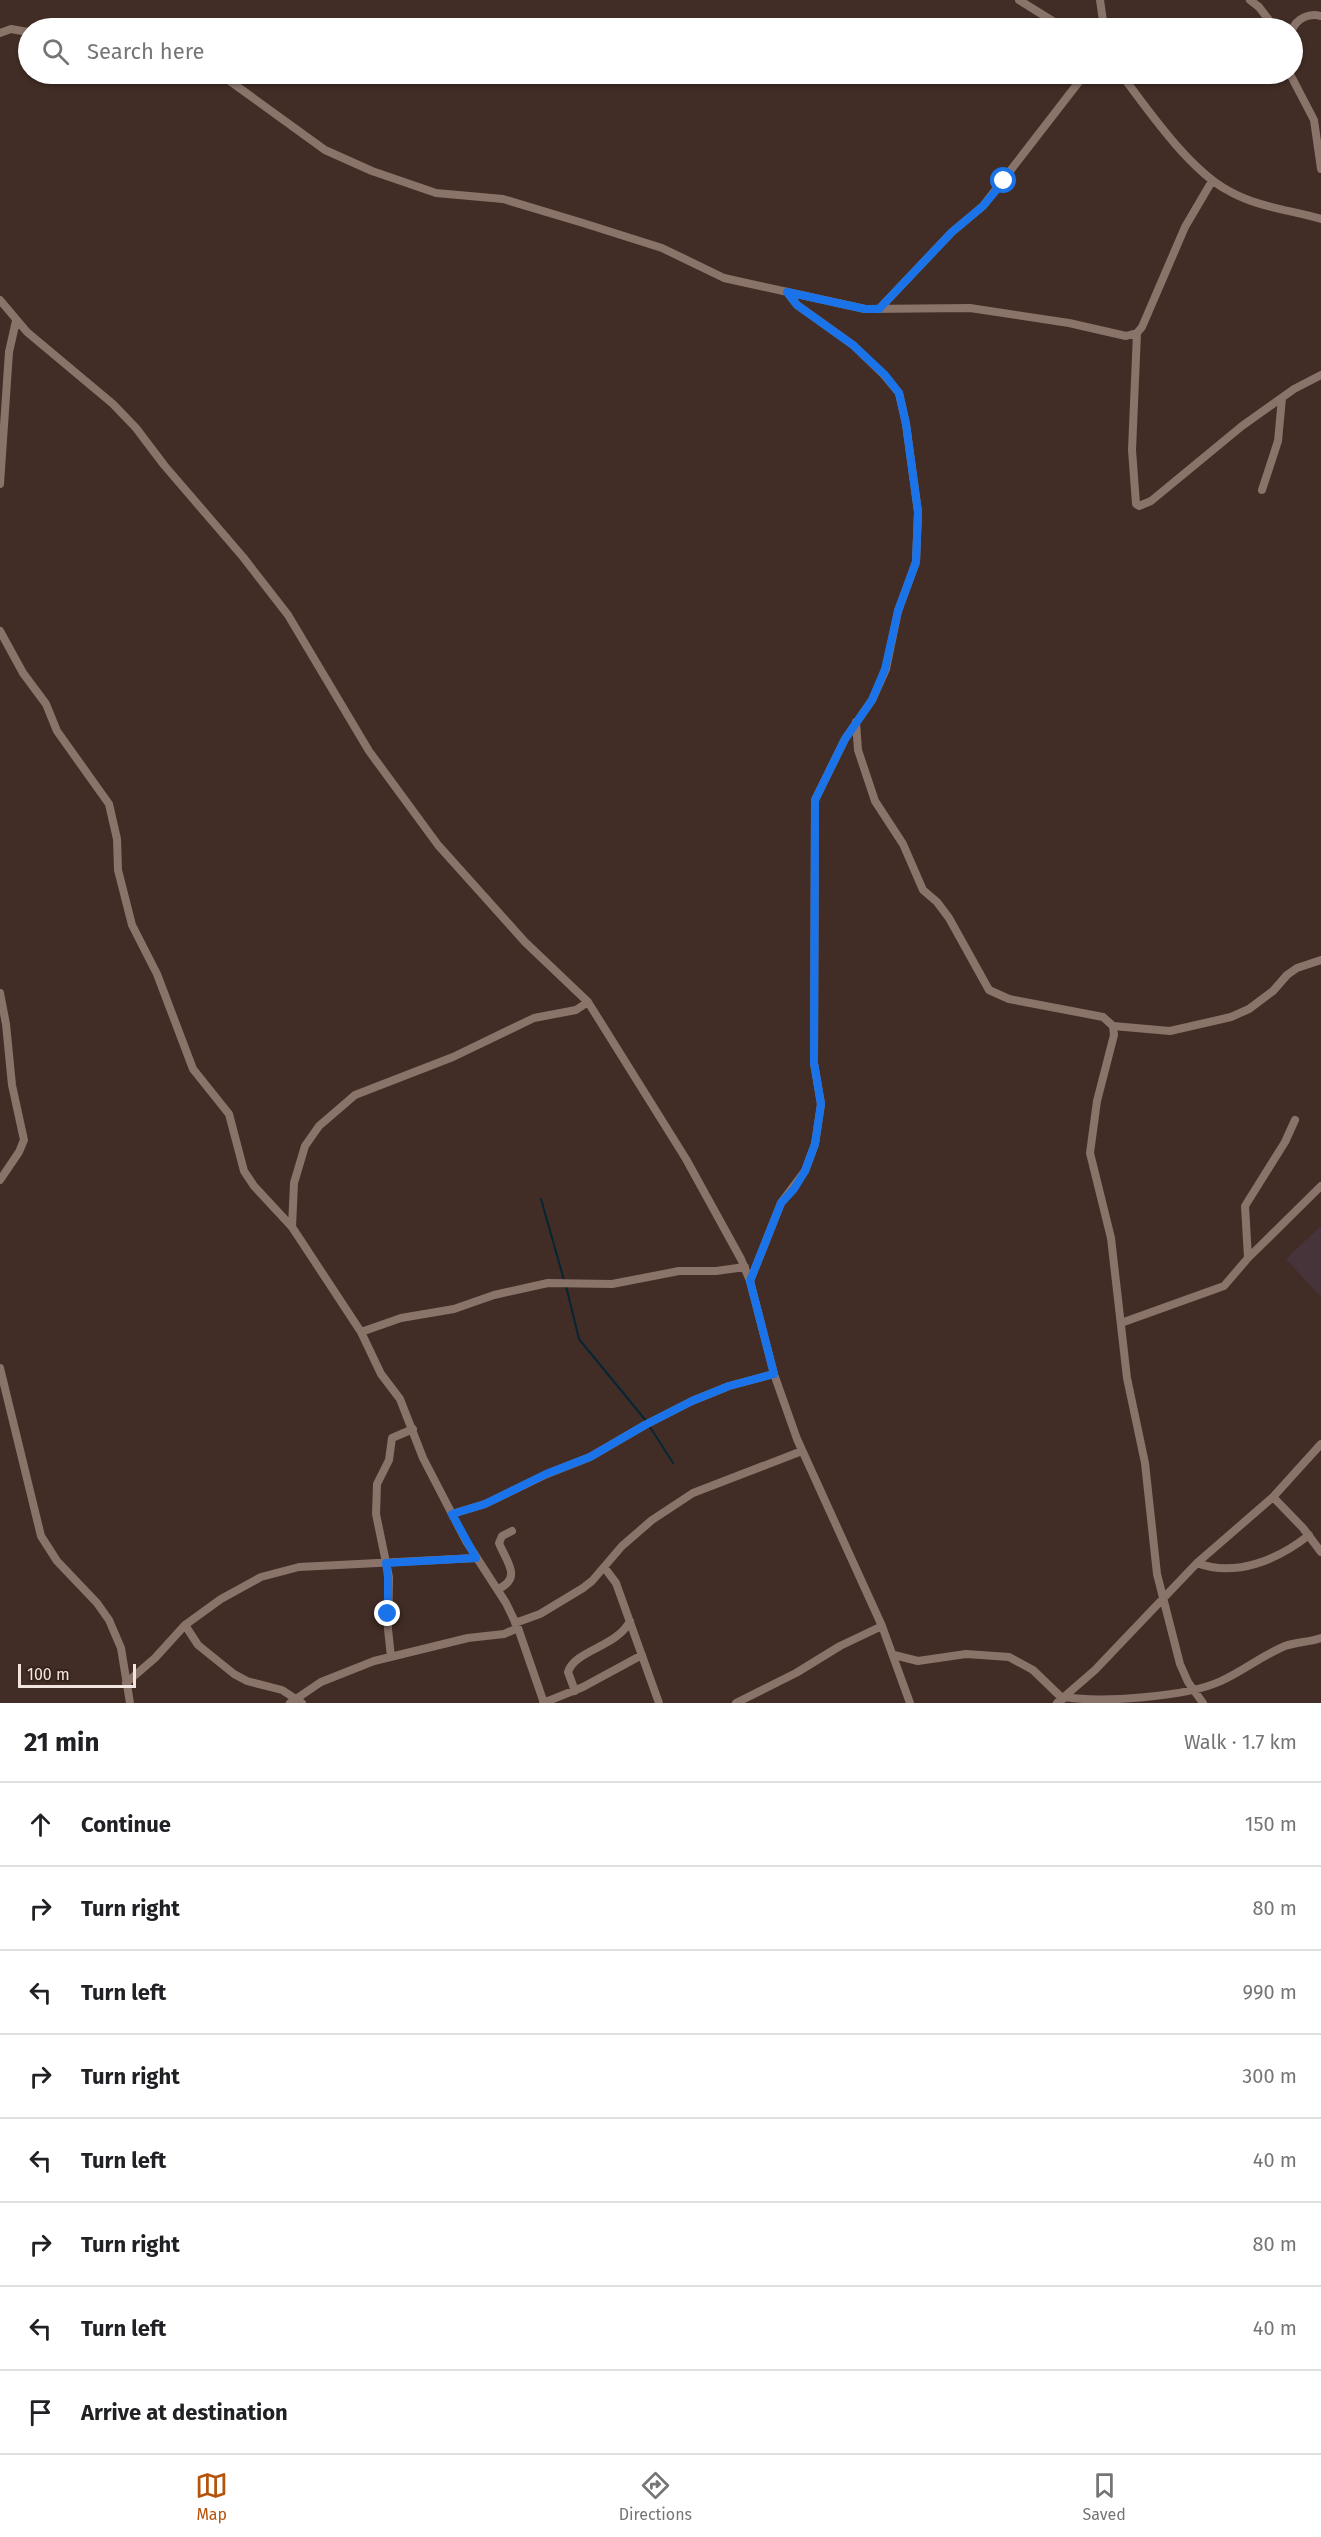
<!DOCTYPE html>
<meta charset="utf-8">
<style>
:root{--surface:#fff;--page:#f2f2f2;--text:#202124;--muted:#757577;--line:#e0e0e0;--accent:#b45309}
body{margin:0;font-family:"Fira Sans",sans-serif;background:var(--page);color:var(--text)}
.scale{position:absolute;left:18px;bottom:15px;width:118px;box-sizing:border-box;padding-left:6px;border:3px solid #f2e4df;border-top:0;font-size:16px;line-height:21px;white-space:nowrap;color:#f2e4df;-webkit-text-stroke:4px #36231b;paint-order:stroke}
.stop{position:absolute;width:18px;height:18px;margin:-14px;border:4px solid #1a73e8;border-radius:50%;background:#fff}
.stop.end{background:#1a73e8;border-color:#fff;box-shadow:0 2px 6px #0008}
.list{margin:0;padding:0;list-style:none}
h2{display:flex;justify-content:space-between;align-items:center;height:78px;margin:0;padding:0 24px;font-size:26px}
h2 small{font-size:20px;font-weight:400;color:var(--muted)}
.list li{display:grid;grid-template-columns:39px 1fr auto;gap:18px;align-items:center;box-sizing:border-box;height:84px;padding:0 24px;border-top:2px solid var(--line)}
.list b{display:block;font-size:22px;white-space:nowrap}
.list em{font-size:20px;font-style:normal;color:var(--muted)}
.icon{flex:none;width:33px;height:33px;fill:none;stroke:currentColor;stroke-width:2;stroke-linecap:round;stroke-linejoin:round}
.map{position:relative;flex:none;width:1321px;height:1703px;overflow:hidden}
.search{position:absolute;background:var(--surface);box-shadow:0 2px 4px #0004;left:18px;right:18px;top:18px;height:66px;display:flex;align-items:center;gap:15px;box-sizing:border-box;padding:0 21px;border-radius:33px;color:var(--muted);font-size:22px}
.sheet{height:750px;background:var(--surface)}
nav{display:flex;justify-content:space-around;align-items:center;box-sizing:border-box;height:84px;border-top:2px solid var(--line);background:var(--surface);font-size:16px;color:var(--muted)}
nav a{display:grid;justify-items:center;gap:3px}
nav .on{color:var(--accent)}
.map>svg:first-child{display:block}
.education{fill:#47343b}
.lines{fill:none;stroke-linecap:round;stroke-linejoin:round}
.stream{stroke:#052536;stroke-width:2}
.minor{stroke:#8a7369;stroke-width:8}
.route{stroke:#1a73e8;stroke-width:8}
</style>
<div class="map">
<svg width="1321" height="1703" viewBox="0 0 1321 1703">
<rect width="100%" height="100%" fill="#412d25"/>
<!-- education -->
<path class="education" d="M1321 1226V1297L1286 1259Z"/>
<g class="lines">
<!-- stream -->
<path class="stream" d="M541 1199 564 1280
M566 1286 579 1339 647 1422
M650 1427 673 1463"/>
<!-- minor -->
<path class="minor" d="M1019 0 1064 28
M1100 0 1104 28
M1250 0 1259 7 1275 28
M1292 30C1297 18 1309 13 1321 16
M0 33 11 29 28 32
M220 74 325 150 372 171 436 193 503 199 583 223 662 248 724 278 865 309 970 308 1069 323 1126 336 1137 333 1142 327 1185 227 1212 181
M1121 74C1147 109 1190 171 1229 191 1257 207 1290 210 1321 219
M1290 74 1314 120 1321 169
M0 300 27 332 113 404 136 428 164 465 243 557 288 615 369 751 438 845 525 942 588 1002 686 1159 741 1259 750 1281 774 1374 797 1439 882 1626 910 1703
M879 309 952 232 983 206 1085 74
M1137 333 1132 450 1136 504 1139 506 1151 501 1242 426 1294 389 1321 375
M0 484 9 352 16 321
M1262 490 1278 441 1282 398
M0 631 23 673 46 704 57 731 109 804 117 839 118 870 132 925 157 974 193 1069 229 1114 244 1171 254 1186 292 1227 361 1332 381 1374 400 1399 423 1458 466 1541 506 1603 518 1628 544 1703
M856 722 858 750 875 801 903 844 923 890 937 902 949 918 989 990 1009 999 1103 1017 1113 1026 1114 1035 1097 1101 1090 1153 1111 1238 1127 1378 1145 1463 1157 1574 1180 1664 1188 1682 1203 1703
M0 993 6 1024 12 1085 24 1140 19 1152 0 1180
M1113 1026 1170 1031 1231 1017 1249 1009 1273 991 1287 975 1297 968 1321 960
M292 1227 294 1183 305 1146 319 1126 355 1095 453 1057 534 1018 576 1010 588 1002
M1248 1258 1321 1186
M750 1281 781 1203 805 1171 815 1144 821 1104 814 1063 815 800 845 739 872 700 886 669 898 611 916 562 918 512 906 424 899 393 884 375 853 345 797 305 787 292
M1121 1323 1224 1286 1248 1258 1245 1206 1285 1142 1295 1120
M361 1332 401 1318 454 1309 494 1295 548 1283 612 1284 679 1271H716L745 1267
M0 1368 41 1536 57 1561 97 1603 109 1620 121 1648 130 1703
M1273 1497 1303 1528 1321 1552
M452 1514 485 1504 547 1474 590 1457 645 1425 692 1401 729 1386 774 1374
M1197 1563C1236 1578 1279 1559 1309 1535
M604 1567 616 1583 659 1703
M498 1589C523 1578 506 1561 499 1543L502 1536 512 1531
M515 1623 540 1614 583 1588 592 1581 622 1546 652 1520 693 1493 802 1451
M185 1625 198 1645 234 1674 247 1681 282 1690 302 1703
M894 1655 918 1661 966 1654 1009 1657 1033 1670 1063 1699
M391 1657 388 1629 389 1577 376 1514 377 1484 389 1460 392 1438 413 1429
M126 1683 155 1658 185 1625 221 1599 261 1577 299 1567 476 1558
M575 1691 568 1672C575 1650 617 1647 630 1621
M1065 1697C1100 1703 1187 1697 1221 1681 1243 1671 1263 1655 1285 1646 1297 1642 1309 1642 1321 1638
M290 1703 321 1682 374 1661 468 1638 504 1634 518 1628
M543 1703 583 1687 642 1655
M736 1703 796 1673 840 1646 882 1626
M1057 1703 1095 1670 1197 1563 1273 1497 1321 1444"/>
</g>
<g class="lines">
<!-- route -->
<path class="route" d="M388 1614V1577L386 1563 476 1558 452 1514 485 1504 546 1474 590 1457 645 1425 692 1401 729 1386 774 1374 750 1281 781 1203 794 1189 805 1171 815 1144 821 1104 814 1063 815 800 845 739 872 700 885 669 898 611 916 562 918 512 906 424 899 393 885 375 853 345 797 305 787 292 865 309H879L952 232 983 206 1004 181"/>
</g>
</svg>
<div class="scale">100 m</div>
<div class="stop" style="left:1004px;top:181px"></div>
<div class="stop end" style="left:388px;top:1614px"></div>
<div class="search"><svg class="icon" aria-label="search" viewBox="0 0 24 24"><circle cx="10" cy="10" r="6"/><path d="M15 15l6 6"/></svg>Search here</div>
</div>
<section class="sheet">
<h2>21 min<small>Walk · 1.7 km</small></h2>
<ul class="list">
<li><svg class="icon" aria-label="ahead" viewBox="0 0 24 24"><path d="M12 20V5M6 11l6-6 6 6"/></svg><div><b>Continue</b></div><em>150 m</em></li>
<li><svg class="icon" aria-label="right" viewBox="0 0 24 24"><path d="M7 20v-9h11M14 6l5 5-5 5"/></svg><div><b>Turn right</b></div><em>80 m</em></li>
<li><svg class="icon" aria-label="left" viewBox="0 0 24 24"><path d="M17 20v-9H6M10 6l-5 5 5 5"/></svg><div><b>Turn left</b></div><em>990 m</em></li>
<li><svg class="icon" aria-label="right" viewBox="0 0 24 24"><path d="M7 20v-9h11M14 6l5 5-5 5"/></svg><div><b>Turn right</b></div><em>300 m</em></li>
<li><svg class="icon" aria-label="left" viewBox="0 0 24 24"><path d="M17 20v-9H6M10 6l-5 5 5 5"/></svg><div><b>Turn left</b></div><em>40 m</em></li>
<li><svg class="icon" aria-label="right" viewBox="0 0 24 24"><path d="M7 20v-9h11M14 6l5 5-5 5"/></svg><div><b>Turn right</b></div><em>80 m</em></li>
<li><svg class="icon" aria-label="left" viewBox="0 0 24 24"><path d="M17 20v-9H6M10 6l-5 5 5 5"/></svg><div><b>Turn left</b></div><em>40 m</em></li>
<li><svg class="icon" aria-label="arrive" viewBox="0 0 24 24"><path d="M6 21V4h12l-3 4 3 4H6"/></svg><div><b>Arrive at destination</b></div></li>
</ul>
</section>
<nav>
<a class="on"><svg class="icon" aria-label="map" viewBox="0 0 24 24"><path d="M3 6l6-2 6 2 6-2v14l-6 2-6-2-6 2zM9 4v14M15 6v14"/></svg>Map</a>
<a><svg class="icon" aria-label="directions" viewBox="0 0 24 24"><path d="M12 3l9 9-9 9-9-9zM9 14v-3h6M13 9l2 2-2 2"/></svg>Directions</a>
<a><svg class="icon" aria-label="saved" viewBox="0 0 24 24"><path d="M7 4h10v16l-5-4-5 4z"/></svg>Saved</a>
</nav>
